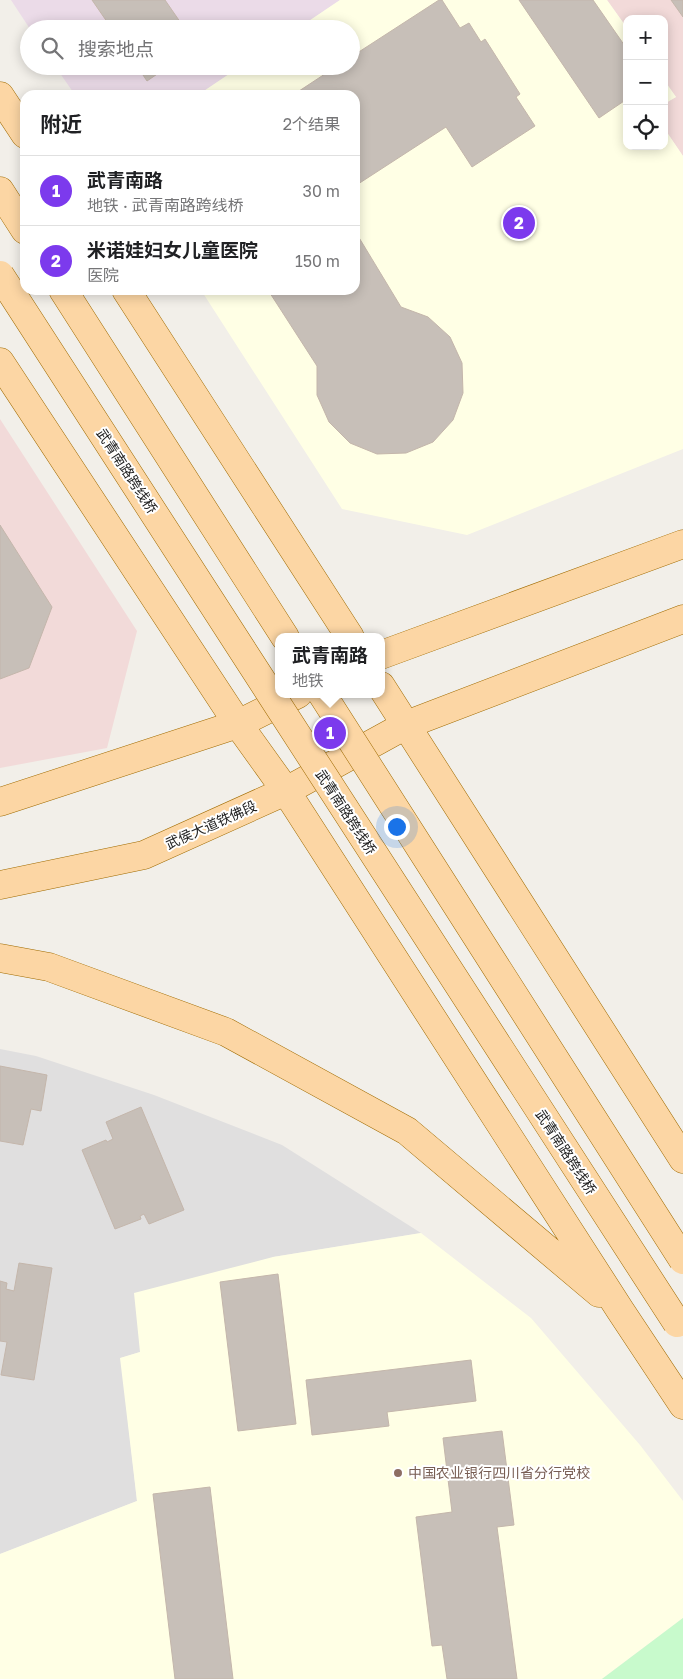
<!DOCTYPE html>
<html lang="zh">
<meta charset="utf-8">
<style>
:root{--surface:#fff;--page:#f6f6f6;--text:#202124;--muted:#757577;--line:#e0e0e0;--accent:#7c3aed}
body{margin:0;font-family:"Golos Text","Noto Sans SC",sans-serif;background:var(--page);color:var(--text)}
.controls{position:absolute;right:15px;top:15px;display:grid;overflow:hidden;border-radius:10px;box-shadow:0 2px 12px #0003}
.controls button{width:45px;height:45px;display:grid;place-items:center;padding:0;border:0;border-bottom:1px solid var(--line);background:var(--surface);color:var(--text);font:25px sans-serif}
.you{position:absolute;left:396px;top:826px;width:18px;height:18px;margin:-12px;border:4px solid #fff;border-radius:50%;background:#1a73e8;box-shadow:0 0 0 8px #1a73e833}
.badge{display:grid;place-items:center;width:32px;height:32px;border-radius:50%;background:var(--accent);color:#fff;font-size:16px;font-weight:700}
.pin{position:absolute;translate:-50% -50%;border:2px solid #fff;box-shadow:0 1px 5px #0006}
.popup{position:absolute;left:275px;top:633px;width:110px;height:65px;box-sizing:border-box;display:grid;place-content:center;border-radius:10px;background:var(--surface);filter:drop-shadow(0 1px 4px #0005);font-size:16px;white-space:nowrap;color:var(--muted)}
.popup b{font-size:19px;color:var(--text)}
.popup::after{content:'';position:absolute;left:50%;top:100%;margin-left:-10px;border:10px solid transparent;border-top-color:var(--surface)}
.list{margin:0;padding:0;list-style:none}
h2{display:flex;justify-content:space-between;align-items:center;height:65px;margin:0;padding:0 20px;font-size:21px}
h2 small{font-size:16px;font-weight:400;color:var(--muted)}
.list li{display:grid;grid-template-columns:32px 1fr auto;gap:15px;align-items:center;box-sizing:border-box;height:70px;padding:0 20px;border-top:1px solid var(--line)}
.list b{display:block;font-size:19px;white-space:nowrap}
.list p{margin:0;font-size:16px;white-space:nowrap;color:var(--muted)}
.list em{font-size:16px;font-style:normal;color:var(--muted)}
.icon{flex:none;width:28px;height:28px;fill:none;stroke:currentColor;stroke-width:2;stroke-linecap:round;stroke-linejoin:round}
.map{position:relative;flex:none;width:683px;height:1679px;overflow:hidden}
.search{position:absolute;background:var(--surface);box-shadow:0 2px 12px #0003;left:20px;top:20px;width:340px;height:55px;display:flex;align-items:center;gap:12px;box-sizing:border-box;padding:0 18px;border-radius:28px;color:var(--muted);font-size:19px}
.panel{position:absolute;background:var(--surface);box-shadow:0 2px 12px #0003;left:20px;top:90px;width:340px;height:205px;border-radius:15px}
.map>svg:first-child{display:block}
.residential{fill:#e0dfdf}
.commercial{fill:#f2dad9}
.industrial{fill:#ebdbe8}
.education{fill:#ffffe5}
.park{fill:#c8facc}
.building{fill:#c7bfb8;stroke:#c4b6ab}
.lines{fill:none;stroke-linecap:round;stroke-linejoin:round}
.primary-casing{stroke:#a06b00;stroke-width:29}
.primary{stroke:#fcd6a4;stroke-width:28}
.primary-bridge-casing{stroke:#a06b00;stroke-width:29;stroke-linecap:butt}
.primary-bridge{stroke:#fcd6a4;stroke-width:28}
.education-dot{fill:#8d6e63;stroke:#fff;stroke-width:2}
.labels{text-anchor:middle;stroke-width:4;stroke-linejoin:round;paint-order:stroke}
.street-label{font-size:14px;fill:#222;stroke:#fff}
.education-label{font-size:14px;fill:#785e54;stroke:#fff;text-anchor:start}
</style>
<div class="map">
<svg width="683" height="1679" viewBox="0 0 683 1679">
<rect width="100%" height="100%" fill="#f2efe9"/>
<!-- residential -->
<path class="residential" d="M0 1049 36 1056 154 1095 282 1145 421 1233 273 1257 140 1352 121 1358 137 1501 0 1554Z"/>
<!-- commercial -->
<path class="commercial" d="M607 0H683V156L664 128V104L676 97 664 80V19H627V28Z
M0 419 137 631 107 748 0 768Z"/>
<!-- industrial -->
<path class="industrial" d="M11 0H340L297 29H30Z
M55 66H241L198 95H75Z"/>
<!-- education -->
<path class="education" d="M340 0H607L627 28V146H664V128L683 156V449L467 535 342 509 201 290H355V95H198L241 66H351V29H297Z
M664 80 676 97 664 104Z
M421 1233 531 1318 640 1445 683 1501V1618L602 1679H0V1554L137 1501 120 1358 140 1352 134 1293 273 1257Z"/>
<!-- park -->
<path class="park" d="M683 1618V1679H602Z"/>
<!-- building -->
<path class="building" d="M92 0H165L185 29H112Z
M439 0H442L460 28 469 23 481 42 485 39 520 94 516 97 535 126 472 167 446 127 355 186V95H293L337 66H351V57Z
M519 0H593L627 49V99L599 118Z
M671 0H683V17Z
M137 66H169L147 81Z
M355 231 401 307 428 317 450 337 462 363 463 393 453 420 433 442 406 453 377 454 350 443 329 422 317 395V366L268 290H355Z
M0 525 52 607 29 668 0 679Z
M0 1066 47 1075 41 1111 31 1109 23 1145 0 1141Z
M141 1107 184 1210 149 1224 144 1214 140 1216 141 1219 115 1229 82 1150 106 1140 107 1142 113 1139 106 1122Z
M19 1263 52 1268 34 1380 1 1375 7 1342 0 1341V1281L7 1283 6 1289 14 1291Z
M278 1274 296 1424 238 1431 220 1282Z
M471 1360 476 1401 387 1412 389 1426 312 1435 306 1380Z
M502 1431 514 1525 497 1527 517 1679H447L442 1645 432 1646 416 1517 452 1512 443 1438Z
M210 1487 233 1679H175L153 1494Z"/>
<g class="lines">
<defs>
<path id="primary" d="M0 96 25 134
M0 191 25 230
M63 290 285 637
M126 290 350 637
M0 362 238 724 286 791 620 1310 683 1405
M381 655 683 544
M381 686 683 1159
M0 802 238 724 298 694
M0 885 144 855 286 791 406 725 683 619
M0 958 49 967 226 1032 407 1131 599 1293"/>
</defs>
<!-- primary casing -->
<use href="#primary" class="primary-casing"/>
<!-- primary -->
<use href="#primary" class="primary"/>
<defs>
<path id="primary-bridge" d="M0 275 677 1323
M322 694 683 1260"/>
</defs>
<!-- primary-bridge casing -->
<use href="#primary-bridge" class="primary-bridge-casing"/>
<!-- primary-bridge -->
<use href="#primary-bridge" class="primary-bridge"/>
</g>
<!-- markers -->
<circle class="education-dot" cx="398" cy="1473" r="5"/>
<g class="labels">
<!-- street labels -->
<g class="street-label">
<text transform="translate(127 471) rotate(57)" y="5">武青南路跨线桥</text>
<text transform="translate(346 812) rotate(57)" y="5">武青南路跨线桥</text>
<text transform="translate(211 825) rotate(-24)" y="5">武侯大道铁佛段</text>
<text transform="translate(566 1152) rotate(57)" y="5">武青南路跨线桥</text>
</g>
<!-- education labels -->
<g class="education-label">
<text x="408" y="1478">中国农业银行四川省分行党校</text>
</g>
</g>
</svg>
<div class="controls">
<button>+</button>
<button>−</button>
<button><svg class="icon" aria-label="locate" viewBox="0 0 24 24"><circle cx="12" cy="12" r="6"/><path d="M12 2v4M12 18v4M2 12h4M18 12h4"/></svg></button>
</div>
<div class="you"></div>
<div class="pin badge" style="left:330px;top:733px">1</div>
<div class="popup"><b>武青南路</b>地铁</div>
<div class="pin badge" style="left:519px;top:223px">2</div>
<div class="search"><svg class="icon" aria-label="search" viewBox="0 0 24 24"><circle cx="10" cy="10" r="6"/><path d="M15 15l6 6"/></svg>搜索地点</div>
<section class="panel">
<h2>附近<small>2个结果</small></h2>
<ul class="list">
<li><span class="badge">1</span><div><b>武青南路</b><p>地铁 · 武青南路跨线桥</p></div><em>30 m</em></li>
<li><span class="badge">2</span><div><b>米诺娃妇女儿童医院</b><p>医院</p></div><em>150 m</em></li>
</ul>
</section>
</div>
